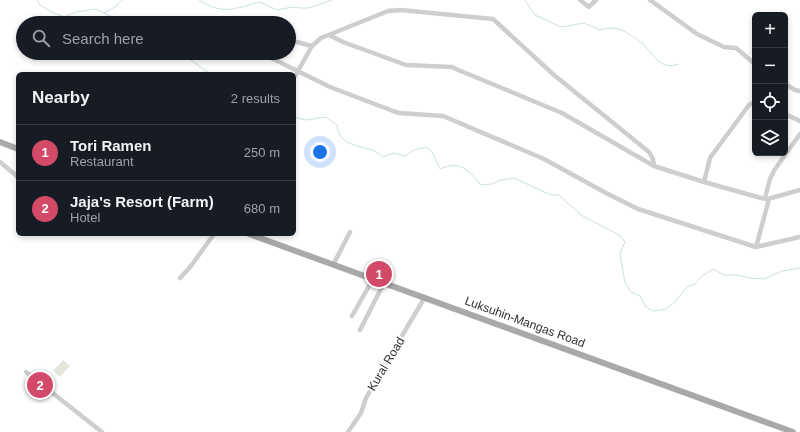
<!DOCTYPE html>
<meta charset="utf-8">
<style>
:root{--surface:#171b24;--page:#20242c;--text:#f1f3f6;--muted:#9ea1a6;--line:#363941;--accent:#d24a67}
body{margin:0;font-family:Arial,sans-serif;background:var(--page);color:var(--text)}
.controls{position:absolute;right:12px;top:12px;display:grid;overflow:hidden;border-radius:6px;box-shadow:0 2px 6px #0003}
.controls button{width:36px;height:36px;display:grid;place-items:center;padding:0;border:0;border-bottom:1px solid var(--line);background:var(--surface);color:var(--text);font:20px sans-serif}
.you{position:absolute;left:320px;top:152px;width:14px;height:14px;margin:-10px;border:3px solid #fff;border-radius:50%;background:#1a73e8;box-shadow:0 0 0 6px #1a73e833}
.badge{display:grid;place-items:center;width:26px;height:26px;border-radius:50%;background:var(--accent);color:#fff;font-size:13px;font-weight:700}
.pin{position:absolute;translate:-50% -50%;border:2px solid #fff;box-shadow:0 1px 4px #0006}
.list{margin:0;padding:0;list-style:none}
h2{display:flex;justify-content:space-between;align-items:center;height:52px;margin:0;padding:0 16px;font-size:17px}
h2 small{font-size:13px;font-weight:400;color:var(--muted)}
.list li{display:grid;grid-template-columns:26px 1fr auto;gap:12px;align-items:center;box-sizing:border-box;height:56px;padding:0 16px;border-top:1px solid var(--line)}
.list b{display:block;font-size:15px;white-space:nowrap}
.list p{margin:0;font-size:13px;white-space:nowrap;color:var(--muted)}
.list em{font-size:13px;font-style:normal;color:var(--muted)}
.icon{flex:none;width:22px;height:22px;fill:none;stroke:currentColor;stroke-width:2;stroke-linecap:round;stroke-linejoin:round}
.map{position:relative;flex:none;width:800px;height:432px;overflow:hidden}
.search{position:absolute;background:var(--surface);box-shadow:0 2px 6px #0003;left:16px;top:16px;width:280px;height:44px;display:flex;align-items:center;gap:10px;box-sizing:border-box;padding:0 14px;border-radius:22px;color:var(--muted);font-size:15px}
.panel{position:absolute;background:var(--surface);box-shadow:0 2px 6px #0003;left:16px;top:72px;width:280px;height:164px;border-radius:6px}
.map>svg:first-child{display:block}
.garden{fill:#e3e7db}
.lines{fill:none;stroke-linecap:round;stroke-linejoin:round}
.stream{stroke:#cbdfe5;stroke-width:1}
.minor{stroke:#cecece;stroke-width:4.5}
.major{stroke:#a9a9a9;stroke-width:6}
.labels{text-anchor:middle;stroke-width:4;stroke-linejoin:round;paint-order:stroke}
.street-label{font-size:12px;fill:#313131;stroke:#fff}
</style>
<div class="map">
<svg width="800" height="432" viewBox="0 0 800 432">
<rect width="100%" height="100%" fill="#fff"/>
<!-- garden -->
<path class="garden" d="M63 360 70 366 60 377 53 371Z"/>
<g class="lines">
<!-- stream -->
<path class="stream" d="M37 0 39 4 51 12 65 17 76 12 95 9 124 22 129 23
M199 0C223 16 235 8 260 2L277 10 292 7 300 8H309L332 0
M525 0 535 15 552 23 562 27 584 23 600 30C615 25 623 30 635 38 638 41 643 43 645 46 654 56 662 71 678 64
M104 13 115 7 123 0
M160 53 166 58H188L210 74
M294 117 306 120 326 117 337 125C339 145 356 145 372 150 376 151 379 154 383 157L393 153 405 156 414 150 426 147 432 152 440 169C461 160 468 170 481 185L492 184 501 180 514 178 551 195H559L581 215 619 235 625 242 620 253 625 283 631 292 640 296 646 307 653 311 666 309 674 303 687 287 695 284 702 276 713 269 724 275H737L750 278 764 279 782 271 800 268"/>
<!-- minor -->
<path class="minor" d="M580 0 589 7 596 0
M650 0 697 34 724 47 736 48 755 64
M329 35 343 42 406 65 452 67 456 69 562 113 654 166 704 182 761 198 768 199 800 190
M289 40 312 46
M261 53 330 87 393 111 399 113 443 116 544 159 606 193 638 209 756 247 800 237
M294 78 312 46 321 38 388 11 401 10 493 19 554 75 649 152 653 159 654 166
M785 84 795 90 800 91
M785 114 800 121
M0 162 18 177
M704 182 710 158 746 109 749 105 755 102
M765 198 770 179 775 169 800 134
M756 247 768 203V199
M333 265 350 232
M180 278 191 266 214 234
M352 316 373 279
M360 330 384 283
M26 372 102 432
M348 432 361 413 366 398 377 378 425 297"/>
<!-- major -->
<path class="major" d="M0 142 18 149
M249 234 793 432"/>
</g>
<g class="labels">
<!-- street labels -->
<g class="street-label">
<text transform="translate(525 322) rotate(20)" y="4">Luksuhin-Mangas Road</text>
<text transform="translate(386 364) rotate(-59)" y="4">Kural Road</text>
</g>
</g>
</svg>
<div class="controls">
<button>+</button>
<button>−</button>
<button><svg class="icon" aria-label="locate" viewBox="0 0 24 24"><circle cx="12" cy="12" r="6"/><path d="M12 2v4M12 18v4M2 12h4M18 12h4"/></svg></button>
<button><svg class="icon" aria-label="layers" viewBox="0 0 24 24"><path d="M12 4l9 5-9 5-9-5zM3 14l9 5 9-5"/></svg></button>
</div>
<div class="you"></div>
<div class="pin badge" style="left:379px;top:274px">1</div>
<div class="pin badge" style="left:40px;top:385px">2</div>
<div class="search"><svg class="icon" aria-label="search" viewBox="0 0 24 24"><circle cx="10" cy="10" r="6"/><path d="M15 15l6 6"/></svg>Search here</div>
<section class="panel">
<h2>Nearby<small>2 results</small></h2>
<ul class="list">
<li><span class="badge">1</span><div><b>Tori Ramen</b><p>Restaurant</p></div><em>250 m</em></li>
<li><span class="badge">2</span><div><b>Jaja's Resort (Farm)</b><p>Hotel</p></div><em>680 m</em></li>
</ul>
</section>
</div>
